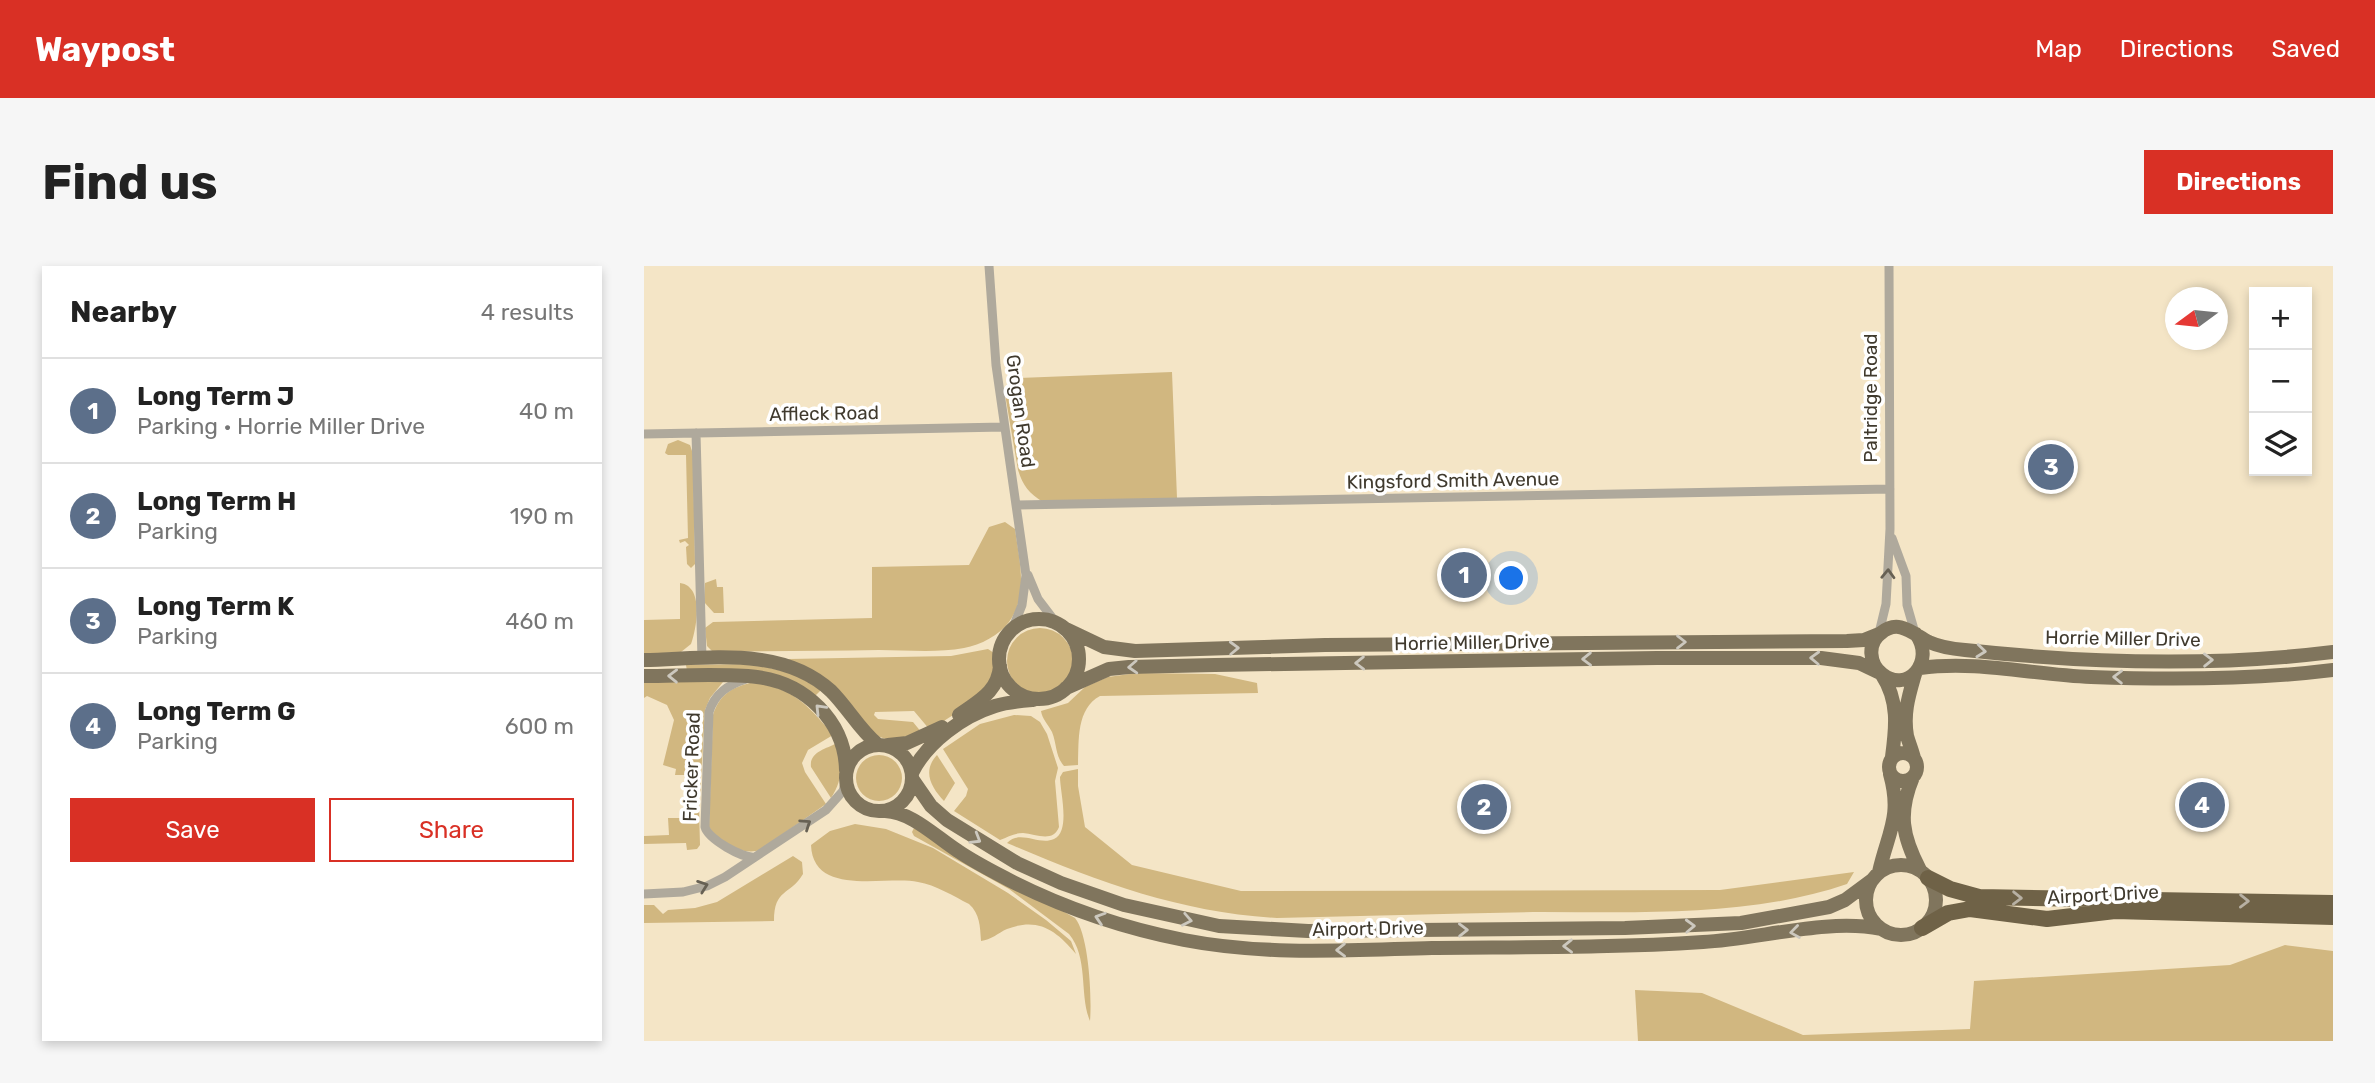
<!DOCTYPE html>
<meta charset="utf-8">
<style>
:root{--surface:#fff;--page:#f6f6f6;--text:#222;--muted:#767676;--line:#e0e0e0;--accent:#d93025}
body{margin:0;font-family:Rubik,sans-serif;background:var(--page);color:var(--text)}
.controls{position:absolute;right:21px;top:21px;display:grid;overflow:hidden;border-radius:0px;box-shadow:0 4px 10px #0003}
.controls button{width:63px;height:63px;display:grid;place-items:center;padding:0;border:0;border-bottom:2px solid var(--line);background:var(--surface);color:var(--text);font:35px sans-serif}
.compass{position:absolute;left:1521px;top:21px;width:63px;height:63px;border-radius:50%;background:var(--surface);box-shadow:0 4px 10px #0003;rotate:255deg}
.you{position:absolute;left:868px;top:313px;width:24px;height:24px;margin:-18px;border:5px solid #fff;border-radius:50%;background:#1a73e8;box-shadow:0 0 0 10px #1a73e833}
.badge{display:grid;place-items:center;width:46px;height:46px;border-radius:50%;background:var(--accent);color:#fff;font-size:23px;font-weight:700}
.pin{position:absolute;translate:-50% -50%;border:4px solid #fff;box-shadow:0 2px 7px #0006}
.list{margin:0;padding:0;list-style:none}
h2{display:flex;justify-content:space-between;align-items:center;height:91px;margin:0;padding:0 28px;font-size:30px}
h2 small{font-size:23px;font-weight:400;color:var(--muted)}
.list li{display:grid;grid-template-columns:46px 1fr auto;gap:21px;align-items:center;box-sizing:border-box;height:105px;padding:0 28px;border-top:2px solid var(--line)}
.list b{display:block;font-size:26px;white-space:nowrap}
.list p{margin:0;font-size:23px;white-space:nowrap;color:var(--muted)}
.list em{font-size:23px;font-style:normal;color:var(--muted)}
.actions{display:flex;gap:14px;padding:21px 28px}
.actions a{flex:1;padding:16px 0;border:2px solid var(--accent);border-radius:0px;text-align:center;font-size:24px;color:var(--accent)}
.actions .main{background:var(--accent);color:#fff}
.icon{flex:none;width:38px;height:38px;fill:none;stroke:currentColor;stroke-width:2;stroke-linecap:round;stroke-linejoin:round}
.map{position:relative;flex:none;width:1689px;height:775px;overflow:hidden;border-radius:0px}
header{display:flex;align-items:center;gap:42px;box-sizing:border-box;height:98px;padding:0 35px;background:var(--accent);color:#fff}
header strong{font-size:33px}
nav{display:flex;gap:38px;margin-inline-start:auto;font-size:24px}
.intro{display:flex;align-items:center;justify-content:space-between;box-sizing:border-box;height:168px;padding:0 42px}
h1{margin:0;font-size:49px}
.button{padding:18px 32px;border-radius:0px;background:var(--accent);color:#fff;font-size:24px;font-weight:700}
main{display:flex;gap:42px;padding:0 42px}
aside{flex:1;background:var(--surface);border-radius:0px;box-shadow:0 4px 10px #0003}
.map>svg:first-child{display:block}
.green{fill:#d1b780}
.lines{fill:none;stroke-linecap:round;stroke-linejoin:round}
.street{stroke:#afa99c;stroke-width:9}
.primary{stroke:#80755d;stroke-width:14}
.highway{stroke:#6f6247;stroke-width:16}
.oneway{stroke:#676154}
.oneway2{stroke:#ccc8be}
.oneway3{stroke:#b7b0a3}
.labels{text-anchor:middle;stroke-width:7;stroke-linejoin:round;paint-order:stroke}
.street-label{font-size:19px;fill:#403a2e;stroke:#fff}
</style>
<header>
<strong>Waypost</strong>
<nav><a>Map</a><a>Directions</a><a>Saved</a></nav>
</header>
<div class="intro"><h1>Find us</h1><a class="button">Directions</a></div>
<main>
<aside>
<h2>Nearby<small>4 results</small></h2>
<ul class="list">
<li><span class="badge" style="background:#5c6f8a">1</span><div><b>Long Term J</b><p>Parking · Horrie Miller Drive</p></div><em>40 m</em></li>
<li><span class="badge" style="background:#5c6f8a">2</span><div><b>Long Term H</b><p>Parking</p></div><em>190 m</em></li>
<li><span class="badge" style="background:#5c6f8a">3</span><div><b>Long Term K</b><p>Parking</p></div><em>460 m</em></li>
<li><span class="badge" style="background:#5c6f8a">4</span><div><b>Long Term G</b><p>Parking</p></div><em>600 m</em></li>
</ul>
<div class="actions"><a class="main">Save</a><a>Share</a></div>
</aside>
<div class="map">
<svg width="1689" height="775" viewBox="0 0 1689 775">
<rect width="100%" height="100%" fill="#f4e5c6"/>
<!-- green -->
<path class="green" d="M528 106 533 232 399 236C385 227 379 220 374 204L361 128 368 115 375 112Z
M34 174 46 179 49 188 51 298 47 302 43 298 42 281 45 279 41 275 36 277 35 274 44 272 42 189H24L21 187 24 178Z
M361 256 371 263C375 293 385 329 365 356 355 369 337 379 320 382 293 387 262 384 235 384 180 385 125 385 69 386L63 380 61 362 69 356 228 352V301L325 299 345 261Z
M72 313 73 321H79L80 347H70L60 336 61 317Z
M36 317C60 320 53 361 47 378L37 386 0 388V354L36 353Z
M363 395a33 33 0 1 1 66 0a33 33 0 1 1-66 0Z
M344 383 350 387C356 424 320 441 294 459L286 464 270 445 231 446 230 449 234 453 269 456 278 467 245 474 233 470 144 393 307 390Z
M110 398 150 408 177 424 171 430 164 425 43 405 42 399Z
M493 407 571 408 613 417 614 427 456 430C432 443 435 475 434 499L420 500C411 490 413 478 408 466 404 458 398 453 397 445L424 437 441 421 464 411Z
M0 416H79L66 432 61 444 56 530H46L45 509H31L32 503 19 499 30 454 23 439 3 430 0 432Z
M106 417C147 419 165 440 189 469L164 484 158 497 161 506 182 538 116 584C98 590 75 576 65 561L69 449C75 430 86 422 106 417Z
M370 449 387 450 396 456 403 468 414 502 411 515 415 561C409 577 392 568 379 567 370 567 364 571 356 574L310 545 322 530 324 523 299 483 336 458Z
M193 477C197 499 200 512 187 532L167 501C165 486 182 483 193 477Z
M212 512a23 23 0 1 1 46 0a23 23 0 1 1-46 0Z
M293 489 311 517 300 535C287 521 278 505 293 489Z
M434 503V520L441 561 488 599 597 625 1076 624 1210 606 1203 618C1106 651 1000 646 898 646 810 647 722 650 633 652 537 647 451 615 363 577 376 563 395 580 410 573 427 565 416 526 416 511L419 506Z
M53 539 55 542 56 579 53 583 43 584 42 577 0 578V570L25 569 24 552H45L46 540Z
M211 558 242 563 289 582 364 627 402 654 427 675 432 688C412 664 394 651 363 663 354 667 347 674 337 675 336 660 336 648 325 638 309 630 292 619 274 616 243 609 169 632 167 579L186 565Z
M270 562 431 652C445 669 448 732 446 755 435 729 445 692 425 668L365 623 270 570 268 566Z
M149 590 158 596 159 608C146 630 130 622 130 655L0 657V639H10L19 648 24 644 51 642 73 636Z
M1641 679 1689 685V775H994L991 724 1058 727 1159 769 1326 763 1330 715 1586 699Z"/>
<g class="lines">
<!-- street -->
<path class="street" d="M345 0 352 99 382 309 378 339 368 364
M52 167 58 393
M0 168 360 161
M374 239 1246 223
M1248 272 1262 310 1263 339 1271 367
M384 309 394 333 413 358
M1235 367 1242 338 1246 263 1245 0
M102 413C84 419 71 427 65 446L61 561C64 573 99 593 111 591
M0 628 39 626 63 620 81 611 182 544 199 525 202 514"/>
<!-- primary -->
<path class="primary" d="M355 393a40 40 0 1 1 80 0a40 40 0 1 1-80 0Z
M420 362 460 381 491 385 681 379 1203 375 1220 374 1235 368
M1272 368C1292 396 1263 428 1238 408 1225 398 1223 377 1237 367 1255 352 1269 368 1285 376 1296 381 1309 383 1321 384 1442 397 1568 401 1689 386
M0 394C62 393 137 379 187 425 204 442 215 463 233 478
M1276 402C1333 394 1390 409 1447 411 1527 414 1609 414 1689 404
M1238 409C1255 435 1252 461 1248 491
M0 410C35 410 79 407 113 411 161 417 201 455 202 504
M422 422 465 403 485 401 571 399 1013 392H1177L1215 397 1236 407
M315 449C334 435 354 426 356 400
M202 512a33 33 0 1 1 66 0a33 33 0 1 1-66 0Z
M244 479 263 477 298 461
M1245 501a14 14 0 1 1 28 0a14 14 0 1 1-28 0Z
M1270 492C1268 484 1265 477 1263 470 1259 447 1265 429 1271 408
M268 507C283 476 319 450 351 440 364 436 377 435 389 434
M1269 511C1254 547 1258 570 1276 604
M269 514 287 540 303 554 373 597 417 617 480 639 575 660 664 665 981 662 1097 657 1185 641 1201 634 1228 614
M241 545C268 546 292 571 314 585 330 596 348 605 365 614 420 642 479 662 540 674 622 690 706 684 788 682 878 681 969 682 1059 676 1115 673 1184 652 1237 663
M1222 634a35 35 0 1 1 70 0a35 35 0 1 1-70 0Z
M1235 606C1244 566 1258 551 1246 508"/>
<!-- highway -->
<path class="highway" d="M1284 612 1306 623 1335 631 1689 637
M1278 662 1304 647 1326 643 1403 653 1471 645 1689 651"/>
</g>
<!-- one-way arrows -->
<defs><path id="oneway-chevron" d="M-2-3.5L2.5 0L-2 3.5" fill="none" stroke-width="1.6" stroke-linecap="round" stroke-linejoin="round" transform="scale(1.75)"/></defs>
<g class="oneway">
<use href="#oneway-chevron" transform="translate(1244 308) rotate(-88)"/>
<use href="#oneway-chevron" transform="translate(162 558) rotate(-34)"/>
<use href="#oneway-chevron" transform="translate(59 620) rotate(-20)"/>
</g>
<g class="oneway2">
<use href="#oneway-chevron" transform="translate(1037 376)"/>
<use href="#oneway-chevron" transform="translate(590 382) rotate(-2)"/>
<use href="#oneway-chevron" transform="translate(1337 385) rotate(6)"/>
<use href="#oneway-chevron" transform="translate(1171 392) rotate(-178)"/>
<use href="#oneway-chevron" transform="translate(943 393) rotate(179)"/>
<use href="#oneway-chevron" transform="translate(1564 394) rotate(-1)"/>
<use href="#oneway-chevron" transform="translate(716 397) rotate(179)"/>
<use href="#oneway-chevron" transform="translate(489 401) rotate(177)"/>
<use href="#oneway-chevron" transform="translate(29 410) rotate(-179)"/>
<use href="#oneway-chevron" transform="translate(1474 411) rotate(-179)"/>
<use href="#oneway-chevron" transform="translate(176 443) rotate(-134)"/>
<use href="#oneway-chevron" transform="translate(332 573) rotate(31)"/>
<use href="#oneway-chevron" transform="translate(456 652) rotate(-162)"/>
<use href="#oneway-chevron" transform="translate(543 654) rotate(11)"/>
<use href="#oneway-chevron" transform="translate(1046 660) rotate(-2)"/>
<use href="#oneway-chevron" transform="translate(819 664) rotate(-1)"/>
<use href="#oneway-chevron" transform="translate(1151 666) rotate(172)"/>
<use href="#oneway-chevron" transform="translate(924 680) rotate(179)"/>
<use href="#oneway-chevron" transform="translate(697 684) rotate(179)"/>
</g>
<g class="oneway3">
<use href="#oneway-chevron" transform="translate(1373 632) rotate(1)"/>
<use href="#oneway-chevron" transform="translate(1600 635) rotate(1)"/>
</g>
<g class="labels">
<!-- street labels -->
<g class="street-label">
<text transform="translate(1226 132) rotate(-90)" y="7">Paltridge Road</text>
<text transform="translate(377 145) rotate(82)" y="7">Grogan Road</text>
<text transform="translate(180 147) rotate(-1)" y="7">Affleck Road</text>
<text transform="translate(809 214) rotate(-1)" y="7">Kingsford Smith Avenue</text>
<text transform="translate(1479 372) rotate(1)" y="7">Horrie Miller Drive</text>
<text transform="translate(828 376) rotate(-1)" y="7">Horrie Miller Drive</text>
<text transform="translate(47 501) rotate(-88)" y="7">Fricker Road</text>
<text transform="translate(1459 628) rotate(-3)" y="7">Airport Drive</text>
<text transform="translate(724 662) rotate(-1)" y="7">Airport Drive</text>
</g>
</g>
</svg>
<div class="controls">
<button>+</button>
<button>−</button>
<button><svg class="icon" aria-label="layers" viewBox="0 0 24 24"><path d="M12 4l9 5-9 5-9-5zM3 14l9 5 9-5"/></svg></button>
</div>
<svg class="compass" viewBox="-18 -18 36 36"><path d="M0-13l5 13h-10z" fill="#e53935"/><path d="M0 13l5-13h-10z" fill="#767676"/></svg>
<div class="you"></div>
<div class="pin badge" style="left:820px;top:309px;background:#5c6f8a">1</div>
<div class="pin badge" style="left:840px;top:541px;background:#5c6f8a">2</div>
<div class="pin badge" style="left:1407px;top:201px;background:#5c6f8a">3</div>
<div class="pin badge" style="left:1558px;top:539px;background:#5c6f8a">4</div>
</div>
</main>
